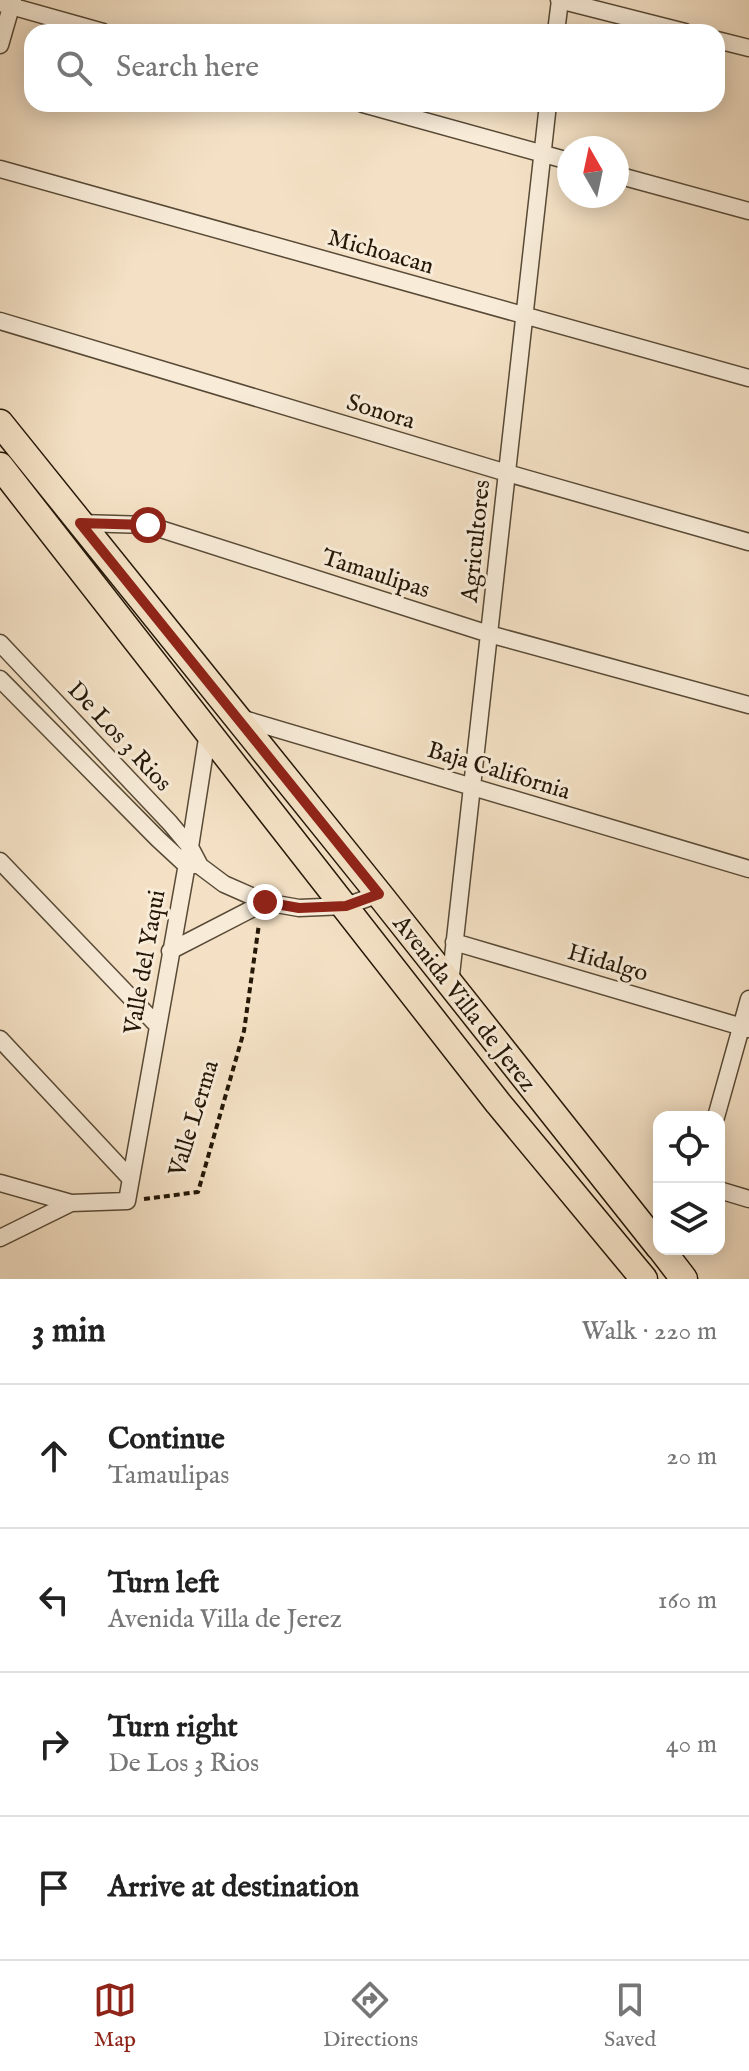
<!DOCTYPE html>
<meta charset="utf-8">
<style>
:root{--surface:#fff;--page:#f2f2f2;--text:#222;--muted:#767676;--line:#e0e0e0;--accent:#8f2418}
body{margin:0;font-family:"IM FELL English",serif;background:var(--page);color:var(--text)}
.controls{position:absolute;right:24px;bottom:24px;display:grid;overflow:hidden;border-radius:16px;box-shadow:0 4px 20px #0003}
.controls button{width:72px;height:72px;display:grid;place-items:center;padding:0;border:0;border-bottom:2px solid var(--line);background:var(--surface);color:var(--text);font:40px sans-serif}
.compass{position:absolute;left:557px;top:136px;width:72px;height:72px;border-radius:50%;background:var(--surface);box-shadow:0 4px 20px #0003;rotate:351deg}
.stop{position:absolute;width:24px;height:24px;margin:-18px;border:6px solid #8f2418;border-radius:50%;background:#fff}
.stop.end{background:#8f2418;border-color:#fff;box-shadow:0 2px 8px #0008}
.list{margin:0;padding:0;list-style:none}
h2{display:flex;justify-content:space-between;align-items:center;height:104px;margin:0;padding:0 32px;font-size:34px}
h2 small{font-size:26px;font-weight:400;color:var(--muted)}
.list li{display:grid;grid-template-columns:52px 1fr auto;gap:24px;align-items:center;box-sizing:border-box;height:144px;padding:0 32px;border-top:2px solid var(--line)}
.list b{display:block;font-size:30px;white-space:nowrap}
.list p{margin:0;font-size:26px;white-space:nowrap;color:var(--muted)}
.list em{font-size:26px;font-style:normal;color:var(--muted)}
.icon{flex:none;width:44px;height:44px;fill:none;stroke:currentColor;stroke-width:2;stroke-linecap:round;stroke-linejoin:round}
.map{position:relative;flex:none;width:749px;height:1279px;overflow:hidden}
.search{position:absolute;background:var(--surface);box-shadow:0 4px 20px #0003;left:24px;right:24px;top:24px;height:88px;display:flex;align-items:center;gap:20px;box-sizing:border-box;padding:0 28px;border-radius:24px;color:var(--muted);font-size:30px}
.sheet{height:680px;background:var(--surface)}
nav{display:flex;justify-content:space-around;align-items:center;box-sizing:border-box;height:112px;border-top:2px solid var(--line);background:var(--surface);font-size:22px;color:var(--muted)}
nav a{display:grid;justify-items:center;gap:4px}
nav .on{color:var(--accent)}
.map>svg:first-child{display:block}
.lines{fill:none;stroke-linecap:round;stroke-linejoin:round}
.minor-casing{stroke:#584a36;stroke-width:19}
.primary-casing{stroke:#241707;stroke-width:29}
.path{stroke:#241707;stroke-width:4;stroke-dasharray:6 4;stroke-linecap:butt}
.minor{stroke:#f8ecd9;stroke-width:16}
.primary{stroke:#f4e1c5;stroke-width:26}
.route{stroke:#8f2418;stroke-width:10}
.labels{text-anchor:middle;stroke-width:6;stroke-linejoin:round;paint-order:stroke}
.street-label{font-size:24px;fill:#241707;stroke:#f8ecd9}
</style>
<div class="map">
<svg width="749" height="1279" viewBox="0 0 749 1279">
<rect width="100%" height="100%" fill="#f4e1c5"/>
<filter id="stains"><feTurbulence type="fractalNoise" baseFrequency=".0025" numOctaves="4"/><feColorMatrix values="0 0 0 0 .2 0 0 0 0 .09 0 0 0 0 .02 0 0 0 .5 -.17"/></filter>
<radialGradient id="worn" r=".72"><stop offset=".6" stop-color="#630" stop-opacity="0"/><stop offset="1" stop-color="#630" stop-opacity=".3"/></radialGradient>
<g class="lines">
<defs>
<path id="minor" d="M559 0 685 32
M0 3 103 32
M556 32 560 0
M717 40 749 48
M0 45 13 0
M363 104 569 161
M0 169 749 378
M617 175 749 211
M0 321 507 473 749 542
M80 523 148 525 489 634 749 705
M0 643 170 823 190 847 200 866 224 884 265 902 299 908 346 906 379 894
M0 679 158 839 185 864 195 865
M237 717 749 869
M0 861 157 1025
M454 942 749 1029
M170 951 265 902
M450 984 548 104
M0 1039 130 1178
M716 1117 749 999
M0 1183 71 1203
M719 1190 749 1199
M0 1238 71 1203 127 1201 190 847 208 732"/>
<path id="primary" d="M0 423 379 894 659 1247
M0 466 498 1103 644 1279
M661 1249 684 1279"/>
</defs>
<!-- minor casing -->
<use href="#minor" class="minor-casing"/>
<!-- primary casing -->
<use href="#primary" class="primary-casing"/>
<!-- path -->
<path class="path" d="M144 1199 198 1192 244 1031 259 924"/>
<!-- minor -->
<use href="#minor" class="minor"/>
<!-- primary -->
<use href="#primary" class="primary"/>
</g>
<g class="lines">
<!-- route -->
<path class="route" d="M148 525 80 523 379 894 346 906 299 908 265 902"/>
</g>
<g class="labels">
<!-- street labels -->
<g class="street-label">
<text transform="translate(381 251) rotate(16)" y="8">Michoacan</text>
<text transform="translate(381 411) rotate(17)" y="8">Sonora</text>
<text transform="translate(475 541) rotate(-84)" y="8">Agricultores</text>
<text transform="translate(376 573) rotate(18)" y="8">Tamaulipas</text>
<text transform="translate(120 736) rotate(47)" y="8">De Los 3 Rios</text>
<text transform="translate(499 770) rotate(17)" y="8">Baja California</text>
<text transform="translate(144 962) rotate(-80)" y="8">Valle del Yaqui</text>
<text transform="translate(608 962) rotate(16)" y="8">Hidalgo</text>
<text transform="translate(465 1003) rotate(52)" y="8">Avenida Villa de Jerez</text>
<text transform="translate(193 1118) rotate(-73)" y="8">Valle Lerma</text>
</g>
</g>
<rect width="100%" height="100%" filter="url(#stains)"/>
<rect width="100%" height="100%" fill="url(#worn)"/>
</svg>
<div class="controls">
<button><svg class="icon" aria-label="locate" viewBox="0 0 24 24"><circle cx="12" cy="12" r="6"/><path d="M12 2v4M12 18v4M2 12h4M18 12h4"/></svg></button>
<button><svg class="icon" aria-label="layers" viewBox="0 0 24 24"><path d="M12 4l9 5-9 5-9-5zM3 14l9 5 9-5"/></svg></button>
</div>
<svg class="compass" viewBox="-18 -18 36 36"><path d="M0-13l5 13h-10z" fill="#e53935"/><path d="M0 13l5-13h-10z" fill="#767676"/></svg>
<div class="stop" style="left:148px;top:525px"></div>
<div class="stop end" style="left:265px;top:902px"></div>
<div class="search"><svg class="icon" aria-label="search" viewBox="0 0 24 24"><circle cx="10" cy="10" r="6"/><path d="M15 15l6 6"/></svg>Search here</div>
</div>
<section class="sheet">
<h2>3 min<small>Walk · 220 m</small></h2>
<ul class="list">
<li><svg class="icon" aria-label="ahead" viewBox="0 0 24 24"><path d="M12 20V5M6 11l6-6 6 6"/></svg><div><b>Continue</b><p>Tamaulipas</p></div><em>20 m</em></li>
<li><svg class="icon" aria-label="left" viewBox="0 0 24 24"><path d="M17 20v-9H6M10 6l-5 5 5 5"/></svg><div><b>Turn left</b><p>Avenida Villa de Jerez</p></div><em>160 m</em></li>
<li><svg class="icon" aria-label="right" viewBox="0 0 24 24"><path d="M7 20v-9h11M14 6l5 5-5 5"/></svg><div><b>Turn right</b><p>De Los 3 Rios</p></div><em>40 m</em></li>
<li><svg class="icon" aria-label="arrive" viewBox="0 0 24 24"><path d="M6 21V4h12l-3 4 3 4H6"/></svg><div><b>Arrive at destination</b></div></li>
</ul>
</section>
<nav>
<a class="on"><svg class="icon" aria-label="map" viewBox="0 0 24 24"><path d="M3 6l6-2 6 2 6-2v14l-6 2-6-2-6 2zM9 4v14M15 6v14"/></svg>Map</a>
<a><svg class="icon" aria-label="directions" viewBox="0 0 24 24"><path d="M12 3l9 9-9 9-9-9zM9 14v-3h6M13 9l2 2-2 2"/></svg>Directions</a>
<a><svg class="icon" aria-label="saved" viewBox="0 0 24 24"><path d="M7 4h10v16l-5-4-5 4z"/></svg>Saved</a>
</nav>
